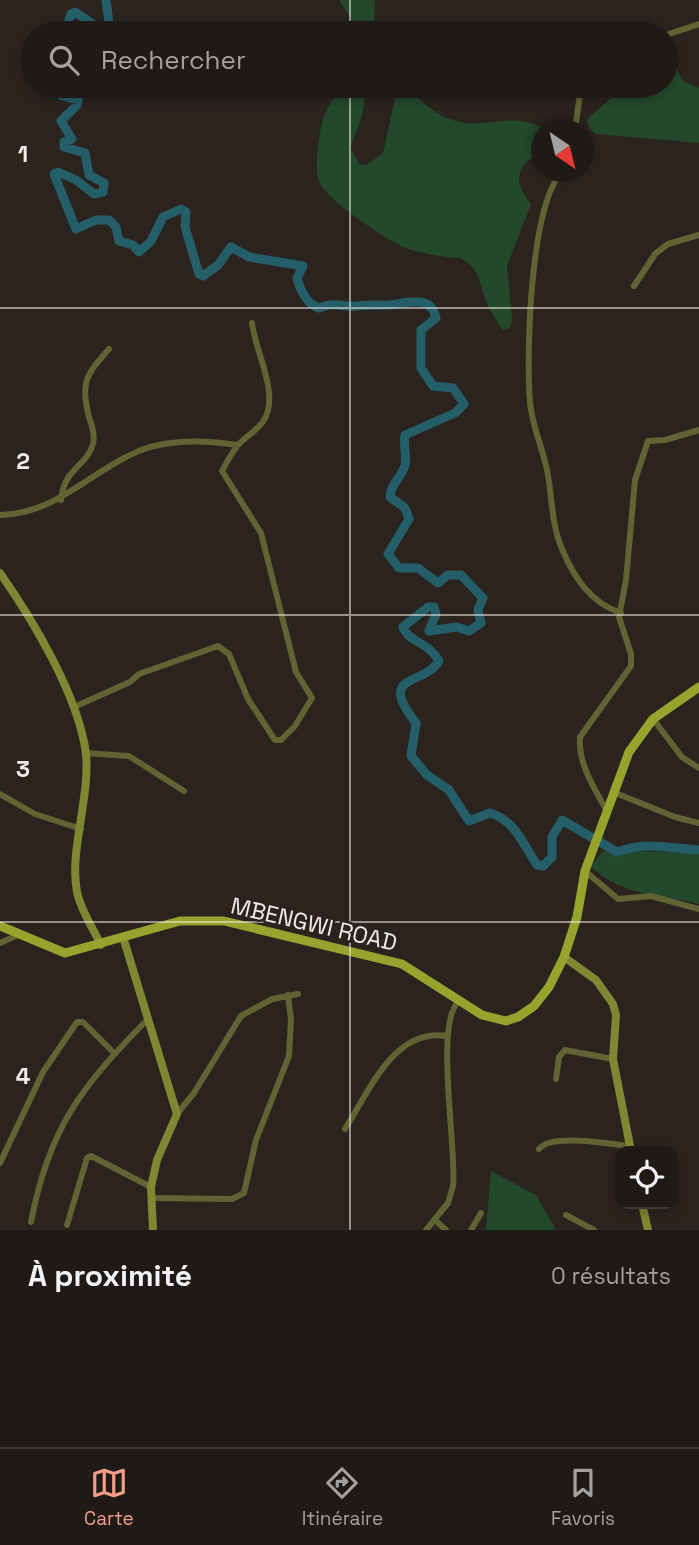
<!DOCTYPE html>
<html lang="fr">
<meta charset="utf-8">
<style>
:root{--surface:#201a16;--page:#28231f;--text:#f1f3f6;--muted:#a2a1a1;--line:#3d3835;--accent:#f49e87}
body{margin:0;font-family:"Space Grotesk",sans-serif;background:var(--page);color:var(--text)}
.controls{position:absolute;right:21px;bottom:21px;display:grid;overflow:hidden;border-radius:14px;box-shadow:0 4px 10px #0003}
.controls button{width:63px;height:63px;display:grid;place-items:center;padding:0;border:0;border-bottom:2px solid var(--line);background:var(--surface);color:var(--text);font:35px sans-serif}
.compass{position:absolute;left:531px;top:119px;width:63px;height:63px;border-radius:50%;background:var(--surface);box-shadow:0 4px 10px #0003;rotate:145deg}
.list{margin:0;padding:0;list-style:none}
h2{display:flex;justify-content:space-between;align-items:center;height:91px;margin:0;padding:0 28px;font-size:30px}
h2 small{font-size:23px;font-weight:400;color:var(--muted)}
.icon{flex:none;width:38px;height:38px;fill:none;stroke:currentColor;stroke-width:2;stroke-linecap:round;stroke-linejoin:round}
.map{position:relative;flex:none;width:699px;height:1230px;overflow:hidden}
.search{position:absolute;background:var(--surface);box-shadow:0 4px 10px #0003;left:21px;right:21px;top:21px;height:77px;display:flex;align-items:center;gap:18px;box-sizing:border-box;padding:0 24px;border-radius:38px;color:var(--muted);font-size:26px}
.sheet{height:217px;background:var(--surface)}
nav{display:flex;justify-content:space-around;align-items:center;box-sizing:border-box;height:98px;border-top:2px solid var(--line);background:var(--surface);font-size:19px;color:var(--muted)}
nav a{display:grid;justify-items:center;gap:4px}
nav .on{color:var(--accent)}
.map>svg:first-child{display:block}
.green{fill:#23492c}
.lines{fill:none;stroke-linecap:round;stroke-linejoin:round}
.river{stroke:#245e69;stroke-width:9}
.street{stroke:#5e6532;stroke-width:6}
.secondary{stroke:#7e8832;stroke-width:8}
.primary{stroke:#96a42e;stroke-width:9}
.grid{fill:none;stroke:#f2ece8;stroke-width:2;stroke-opacity:0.55}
.labels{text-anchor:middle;stroke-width:5;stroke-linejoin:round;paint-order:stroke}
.street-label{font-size:23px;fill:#f2ece8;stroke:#2b231e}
.grid-label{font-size:23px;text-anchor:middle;font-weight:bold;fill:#f2ece8;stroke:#2b231e;stroke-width:5;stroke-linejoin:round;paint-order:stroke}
</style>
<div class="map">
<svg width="699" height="1230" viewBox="0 0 699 1230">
<rect width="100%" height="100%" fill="#2b231e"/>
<!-- green -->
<path class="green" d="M339 0H375L374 33H356L354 23Z
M666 57H670L683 81 699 88V143L596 134 589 128 587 119 625 86H666Z
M349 86H362C369 107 357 129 350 148L360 165 368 164 383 153 395 99 410 90C424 104 439 118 460 122 492 128 512 111 545 129L542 130 541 151C516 167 512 179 531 204L507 266 512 319 510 328 502 330C496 319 487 307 484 295 478 276 479 269 460 258 443 257 425 254 408 249 390 243 324 198 319 181 314 166 318 149 320 133 324 111 330 98 349 86Z
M611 851 699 852V904C661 894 619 896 591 866L602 852Z
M491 1171 536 1195 556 1230H486Z"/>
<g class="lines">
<!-- river -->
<path class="river" d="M106 0 110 31 107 33
M65 33 71 14 75 12 106 33
M63 86 62 96 78 100 77 105 61 121 72 139 64 142V147L85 153 89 175 104 183 103 192 94 194 76 180 58 172 54 174 76 229 96 220H109L116 227 119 241 133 245 139 252 151 241 163 217 181 209 186 212 185 227 199 274 203 276 218 265 231 247 249 257 303 266 297 278C300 289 306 304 319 308 337 301 341 308 356 306 368 305 378 305 390 305 407 303 431 294 436 318L421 330V368L433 386 453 388 464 404 455 413 405 435C403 445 407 455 405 465 402 477 390 485 390 497L405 508 409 519 388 554 399 568H418L438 583 448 575H461L483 598 478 610 481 623 469 631 456 627 429 631 436 614 434 607H428L403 627C408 642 429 642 439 661 424 686 376 673 416 723L411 756 427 775 449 790 469 821 490 813C515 820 524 846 537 865L543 866 552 857V837L562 820 617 852C647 841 669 848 699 850"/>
<!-- street -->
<path class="street" d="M666 35 699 24
M575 130 581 86
M562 172C530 205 526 355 530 402 532 427 544 451 548 475 552 499 552 526 562 549 574 578 591 603 621 613
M634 286 655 254 668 244 699 235
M61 500C64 468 87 466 93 444 95 435 92 426 89 417 80 382 86 375 109 349
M0 515C52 514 83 479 126 457 160 438 200 440 238 445
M74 707 130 682 139 674 218 646 229 654 248 699 275 740H281L295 726 312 698 296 672 261 533 222 471C227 462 233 450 240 443 248 435 259 429 264 420 280 394 255 351 252 323
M653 719 682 757 699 768
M85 753 129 756 184 791
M613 792 675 817 699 823
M0 794 35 814 81 829
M607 811C594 788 578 764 580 737L631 666V654L619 617 626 580 635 480 648 441 665 440 699 430
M585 871 618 899 651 896 699 909
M0 943 18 935
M556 1079 559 1057 565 1050 613 1059
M177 1114 194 1093 241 1016 272 999 298 994
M345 1129C369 1092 394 1027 447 1036
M539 1149C551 1133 609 1144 630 1146
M0 1163 43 1072 77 1022H83L115 1054
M152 1198 232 1199 244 1193 256 1140 289 1056 291 1020 288 995
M566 1215 594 1230
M436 1221 446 1230
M31 1222C49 1127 82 1086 148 1019
M67 1225 87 1158 91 1156 151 1187
M426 1230 448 1203 453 1186C457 1148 434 1022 459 1001
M471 1230 481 1213"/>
<!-- secondary -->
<path class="secondary" d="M0 573C33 620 79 697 86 754 90 799 69 851 77 892 81 911 93 928 101 945
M123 937 177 1114 157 1160 151 1187 153 1230
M564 957 596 980 613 1004 616 1015 613 1059 631 1151
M642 1204 648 1230"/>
<!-- primary -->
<path class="primary" d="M0 926 65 953 180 921H224L402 964 482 1015 506 1021 518 1017 534 1006 549 987 564 957 577 917 585 871 629 752 653 719 699 687"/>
</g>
<!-- grid -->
<path class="grid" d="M350 0V33M350 86V1230M0 308H699M0 615H699M0 922H699"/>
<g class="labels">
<!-- street labels -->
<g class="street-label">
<text transform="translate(314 924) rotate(13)" y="8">MBENGWI ROAD</text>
</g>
</g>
<g class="grid-label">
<text x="23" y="162">1</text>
<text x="23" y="469">2</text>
<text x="23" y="777">3</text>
<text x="23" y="1084">4</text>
</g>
</svg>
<div class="controls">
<button><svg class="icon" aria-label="locate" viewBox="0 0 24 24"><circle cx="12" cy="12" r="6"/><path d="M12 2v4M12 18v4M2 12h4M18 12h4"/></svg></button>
</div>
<svg class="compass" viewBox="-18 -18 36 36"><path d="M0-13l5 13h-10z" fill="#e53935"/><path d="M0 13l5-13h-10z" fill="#a2a1a1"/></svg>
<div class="search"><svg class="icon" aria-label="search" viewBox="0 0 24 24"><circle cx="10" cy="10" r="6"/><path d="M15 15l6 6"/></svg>Rechercher</div>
</div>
<section class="sheet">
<h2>À proximité<small>0 résultats</small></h2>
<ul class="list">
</ul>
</section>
<nav>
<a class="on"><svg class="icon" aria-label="map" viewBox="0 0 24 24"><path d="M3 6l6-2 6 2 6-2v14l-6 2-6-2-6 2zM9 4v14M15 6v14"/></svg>Carte</a>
<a><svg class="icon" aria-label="directions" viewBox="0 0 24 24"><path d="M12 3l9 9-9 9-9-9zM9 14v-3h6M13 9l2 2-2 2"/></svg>Itinéraire</a>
<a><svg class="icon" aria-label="saved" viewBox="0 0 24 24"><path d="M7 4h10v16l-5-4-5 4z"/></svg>Favoris</a>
</nav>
